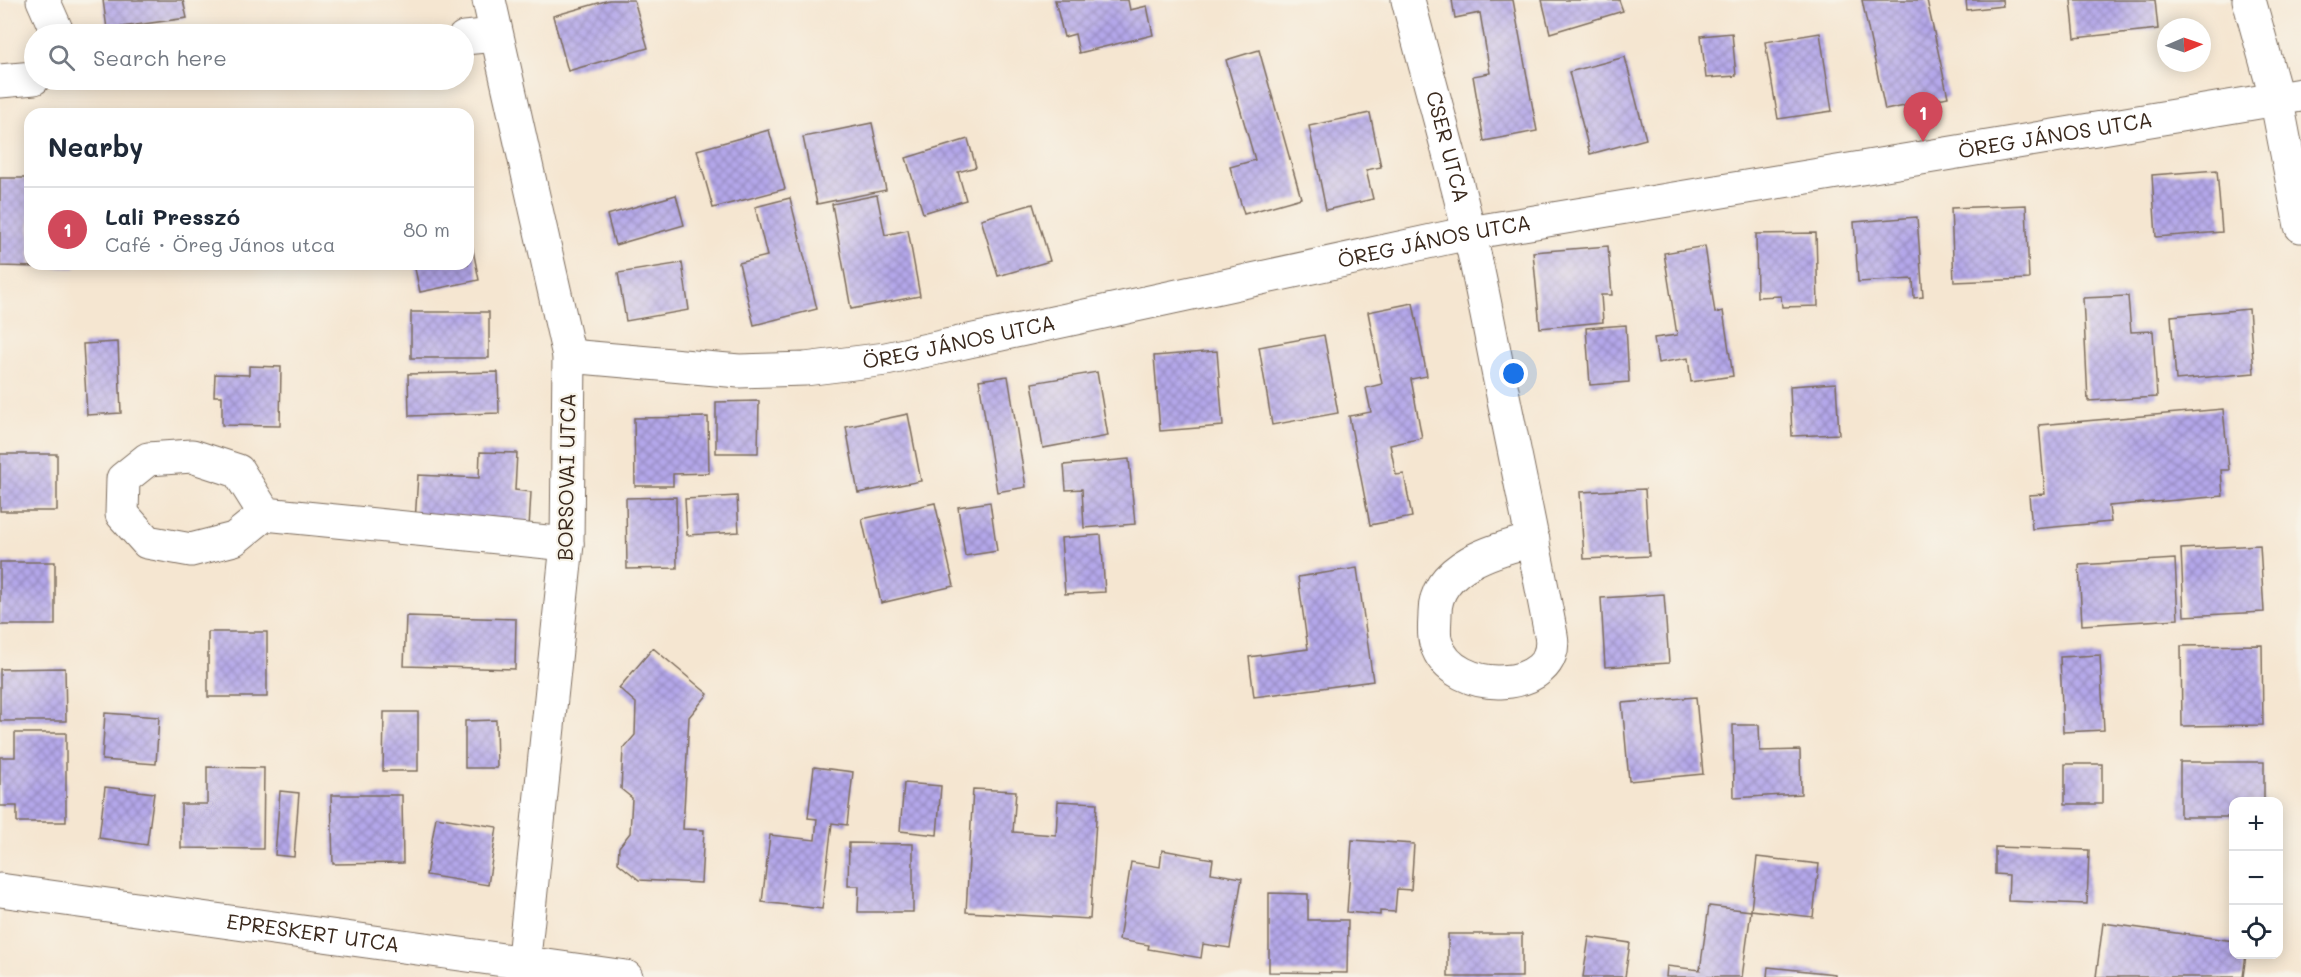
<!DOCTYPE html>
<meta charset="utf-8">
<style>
:root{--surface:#fff;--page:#f2f2f3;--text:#1f2937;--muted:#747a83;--line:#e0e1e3;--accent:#d1495b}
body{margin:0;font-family:Mali,sans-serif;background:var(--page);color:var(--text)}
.controls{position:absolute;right:18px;bottom:18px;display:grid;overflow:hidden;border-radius:12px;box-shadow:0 3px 15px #0003}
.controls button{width:54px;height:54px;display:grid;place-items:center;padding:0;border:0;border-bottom:2px solid var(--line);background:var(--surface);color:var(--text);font:30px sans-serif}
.compass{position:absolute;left:2157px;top:18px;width:54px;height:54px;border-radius:50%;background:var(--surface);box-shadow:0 3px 15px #0003;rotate:88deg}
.you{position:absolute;left:1514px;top:374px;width:21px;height:21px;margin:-15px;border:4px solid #fff;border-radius:50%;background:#1a73e8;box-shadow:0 0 0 9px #1a73e833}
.badge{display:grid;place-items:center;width:39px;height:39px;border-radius:50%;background:var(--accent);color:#fff;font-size:20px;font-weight:700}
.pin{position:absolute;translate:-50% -50px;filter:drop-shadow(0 2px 3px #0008)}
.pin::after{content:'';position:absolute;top:32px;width:21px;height:18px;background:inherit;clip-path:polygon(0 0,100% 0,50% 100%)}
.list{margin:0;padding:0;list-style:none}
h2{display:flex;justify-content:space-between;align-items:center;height:78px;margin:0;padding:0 24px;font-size:26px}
h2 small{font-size:20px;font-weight:400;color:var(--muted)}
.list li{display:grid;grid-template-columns:39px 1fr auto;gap:18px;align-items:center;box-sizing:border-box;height:84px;padding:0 24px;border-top:2px solid var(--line)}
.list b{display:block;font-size:22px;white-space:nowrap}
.list p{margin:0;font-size:20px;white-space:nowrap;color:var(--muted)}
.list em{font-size:20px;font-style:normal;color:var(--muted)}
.icon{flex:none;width:33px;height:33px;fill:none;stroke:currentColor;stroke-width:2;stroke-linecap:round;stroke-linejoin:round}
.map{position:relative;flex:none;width:2301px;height:977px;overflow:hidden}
.search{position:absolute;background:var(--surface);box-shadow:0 3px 15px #0003;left:24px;top:24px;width:450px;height:66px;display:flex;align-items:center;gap:15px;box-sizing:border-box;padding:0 21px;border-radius:33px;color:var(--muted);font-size:22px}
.panel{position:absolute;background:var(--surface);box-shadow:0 3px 15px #0003;left:24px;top:108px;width:450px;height:162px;border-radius:18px}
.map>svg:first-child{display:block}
.building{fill:url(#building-cross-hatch)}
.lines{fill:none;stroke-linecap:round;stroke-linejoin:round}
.minor-casing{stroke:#7c6c5d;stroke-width:35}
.tertiary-casing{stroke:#7c6c5d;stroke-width:35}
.minor{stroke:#fff;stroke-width:33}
.tertiary{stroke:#fff;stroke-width:33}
.labels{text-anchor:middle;stroke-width:4.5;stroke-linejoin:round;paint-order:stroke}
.street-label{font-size:21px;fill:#3b2a1e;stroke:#f7f3e8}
</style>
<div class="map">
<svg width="2301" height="977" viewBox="0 0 2301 977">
<defs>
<pattern id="building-cross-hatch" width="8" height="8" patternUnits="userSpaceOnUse" patternTransform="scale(1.5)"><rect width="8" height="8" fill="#b4a7ea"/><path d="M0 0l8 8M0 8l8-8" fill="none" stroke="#9488bd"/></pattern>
</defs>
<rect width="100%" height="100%" fill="#f7f3e8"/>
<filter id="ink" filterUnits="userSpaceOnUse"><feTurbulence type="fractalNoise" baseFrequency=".0167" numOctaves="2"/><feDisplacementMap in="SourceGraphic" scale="12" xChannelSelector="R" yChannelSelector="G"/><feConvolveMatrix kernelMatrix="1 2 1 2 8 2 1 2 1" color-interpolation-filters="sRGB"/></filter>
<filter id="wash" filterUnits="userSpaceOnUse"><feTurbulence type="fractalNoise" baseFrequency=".008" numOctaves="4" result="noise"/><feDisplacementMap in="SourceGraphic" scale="24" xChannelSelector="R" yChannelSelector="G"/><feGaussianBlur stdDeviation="1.35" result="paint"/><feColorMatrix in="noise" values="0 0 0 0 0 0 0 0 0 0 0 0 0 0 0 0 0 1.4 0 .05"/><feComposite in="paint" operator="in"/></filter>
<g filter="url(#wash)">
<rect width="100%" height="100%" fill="#f5e6d1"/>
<g id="blocks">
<!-- building -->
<path class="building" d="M103 0H183L187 18 107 29Z
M609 0H634L648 48 568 71 553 16Z
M1055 0H1128L1130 10 1147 6 1153 35 1079 53 1075 34 1064 37Z
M1452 0H1513L1537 131 1484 141 1473 76 1490 73 1480 13 1455 18Z
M1542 0H1619L1623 11 1550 33Z
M1862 0H1927L1948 97 1885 110Z
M1966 0H2002L2003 6 1967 10Z
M2071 0H2155L2158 29 2075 38Z
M1732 33 1736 76 1706 78 1701 36Z
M1820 33 1832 111 1778 119 1765 42Z
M1259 50 1301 198 1244 214 1230 167 1255 160 1226 60Z
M1625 57 1646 139 1590 154 1569 72Z
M1370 113 1381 167 1366 170 1373 199 1326 210 1309 126Z
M872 123 886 190 817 204 803 137Z
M769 130 785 189 713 208 697 150Z
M968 139 976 167 958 172 966 200 923 213 906 158Z
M2217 170 2222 232 2156 237 2152 175Z
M0 178H30V264H76L75 268 0 266Z
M676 195 684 225 615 245 607 215Z
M877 195 885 235 908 230 920 296 851 309 832 204Z
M790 198 817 309 754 325 739 263 767 256 755 207Z
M1033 204 1050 261 998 276 981 219Z
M2026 205 2029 279 1954 282 1951 208Z
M1917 217 1923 297 1914 298 1913 279 1858 282 1854 222Z
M469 230 479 280 420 292 414 264H468Z
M1816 233 1818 306 1782 307 1781 296 1757 297 1756 234Z
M1608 246 1612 295H1601L1603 322 1540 328 1533 252Z
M1705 246 1715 313 1723 311 1733 376 1691 382 1688 358 1658 363 1654 338 1677 335 1664 253Z
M682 263 689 310 626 321 618 273Z
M2128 296 2131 332 2153 331 2157 397 2088 401 2083 298Z
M1413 303 1427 376 1411 379 1422 438 1390 445 1396 475 1404 474 1412 517 1370 525 1349 416 1371 412 1366 388 1382 384 1368 312Z
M2249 309 2254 373 2176 380 2171 316Z
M411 312H489V358H411Z
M1626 325 1629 382 1590 385 1586 328Z
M1324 335 1338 413 1272 425 1259 347Z
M118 342 121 413 87 415 83 344Z
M1217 351 1223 426 1160 431 1154 356Z
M249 366 281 367 280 426 222 425V396H214L215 374 249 375Z
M498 372 499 413 409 416 408 374Z
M1097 372 1108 436 1043 448 1032 383Z
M1008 376 1026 487 997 492 979 380Z
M1836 383 1839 434 1792 436 1790 386Z
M759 401 758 453H716V402Z
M2223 409 2229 470H2221L2223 496 2109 506 2111 522 2032 529 2029 495 2045 494 2039 425Z
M908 414 921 481 858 493 846 427Z
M708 417 709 473 673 474V486H635L634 418Z
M480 452 517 453 515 490 531 492 529 528 415 522 418 475 479 478Z
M0 454H57V511H0Z
M1129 459 1135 524 1084 528 1082 489 1066 490 1064 465Z
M1645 489 1649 556 1584 559 1580 492Z
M737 496 739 532 687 535 685 499Z
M676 497 677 568 627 569 626 498Z
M990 502 997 551 965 556 958 507Z
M935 503 954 586 881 603 862 519Z
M1101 535 1105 592 1065 594 1061 538Z
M2260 545 2264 612 2184 616 2181 549Z
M2175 559 2178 619 2082 625 2079 565Z
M0 562H55V625H0Z
M1357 568 1373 681 1254 697 1249 657 1308 649 1298 577Z
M1664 594 1669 663 1605 667 1601 598Z
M406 616 516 619 515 669 404 666Z
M208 632H267V697H208Z
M2262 645 2263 725 2182 726 2181 646Z
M653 648 708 694 689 717 683 829 704 830 701 883 639 880 618 863 619 847 630 833 632 798 621 789 623 749 635 735 636 703 619 688Z
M2100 655 2104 730 2063 732 2060 657Z
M65 668 66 721H0V669Z
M1696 697 1703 774 1629 781 1622 703Z
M384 712H418V771H383Z
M105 713 159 717 156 764 102 760Z
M496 720 497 768H465V721Z
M1733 725H1759L1760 751 1800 750 1801 794 1734 798Z
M15 733H66V822H17V806H0V757H15Z
M2180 762H2264V802H2234V817H2180Z
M2065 764H2102V804H2065Z
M207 767 264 768 263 849 181 848V804H207Z
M814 767 853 772 847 825 832 823 822 909 762 902 770 835 815 840 817 819 808 818Z
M904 783 941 786 937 835 900 831Z
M105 787 154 793 147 845 99 838Z
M973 789 1016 791 1013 832 1056 835 1058 801 1097 803 1090 919 966 912Z
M280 791 299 793 294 857 275 855Z
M331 795H402L403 863 333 864Z
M436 817 497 827 488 885 426 875Z
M1352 840 1414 844 1411 890 1397 889 1395 912 1380 911V915L1347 912Z
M849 843 913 844V912H858L859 886H848Z
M1995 847 2089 850 2087 904 2008 901 2009 875 1995 874Z
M1162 850 1213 859 1211 873 1242 878 1230 948 1203 944 1201 958 1148 949 1149 945 1119 940 1131 862 1160 867Z
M1757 857 1819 864 1813 917 1751 910Z
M1269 893 1308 894V920H1348L1347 973 1269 972Z
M1709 906 1751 911 1742 977H1666L1667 966 1700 970Z
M2103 923 2234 941V954H2246L2243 977H2096Z
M1448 934H1522V977H1448Z
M1589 937 1630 943 1625 977H1583Z
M1768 967 1835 974V977H1767Z"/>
</g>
</g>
<g filter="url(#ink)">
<use href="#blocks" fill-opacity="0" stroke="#7c6c5d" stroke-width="1.5"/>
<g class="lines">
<defs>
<g id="minor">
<path d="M43 0 58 34"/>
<path d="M489 0 569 356 567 544 522 977"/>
<path id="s1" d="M1408 0C1428 77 1450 154 1469 232 1480 276 1488 321 1497 366 1515 455 1534 545 1551 635 1562 693 1452 699 1436 643 1433 634 1435 622 1435 613 1435 566 1496 549 1533 540"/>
<path d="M464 38 496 35"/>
<path d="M0 81 34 78"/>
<path id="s2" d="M569 356 739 371 805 369 886 359 1469 233 2301 95"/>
<path d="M265 514 238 471 192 456 148 459 123 479 122 514 147 542 191 550 234 539 265 514 567 544"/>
<path id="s3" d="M0 890 626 977"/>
</g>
<path id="tertiary" d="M2249 0 2276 97 2301 226"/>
</defs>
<!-- minor casing -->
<use href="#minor" class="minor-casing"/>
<!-- tertiary casing -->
<use href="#tertiary" class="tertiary-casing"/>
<!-- minor -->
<use href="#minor" class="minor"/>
<!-- tertiary -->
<use href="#tertiary" class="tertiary"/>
</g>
</g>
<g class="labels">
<!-- street labels -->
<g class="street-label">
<text dy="7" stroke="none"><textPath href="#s2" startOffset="1509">ÖREG JÁNOS UTCA</textPath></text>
<text dy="7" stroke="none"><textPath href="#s1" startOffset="152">CSER UTCA</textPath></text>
<text dy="7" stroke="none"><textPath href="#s2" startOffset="879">ÖREG JÁNOS UTCA</textPath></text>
<text dy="7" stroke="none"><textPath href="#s2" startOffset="393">ÖREG JÁNOS UTCA</textPath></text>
<text transform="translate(567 477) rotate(-89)" y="7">BORSOVAI UTCA</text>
<text dy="7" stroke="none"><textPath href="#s3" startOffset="316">EPRESKERT UTCA</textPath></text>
</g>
</g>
</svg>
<div class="controls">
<button>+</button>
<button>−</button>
<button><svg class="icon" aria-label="locate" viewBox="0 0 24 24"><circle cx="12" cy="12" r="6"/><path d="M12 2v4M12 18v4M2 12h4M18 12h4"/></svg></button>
</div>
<svg class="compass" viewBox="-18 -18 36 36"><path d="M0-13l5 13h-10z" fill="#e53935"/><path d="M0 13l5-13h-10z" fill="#747a83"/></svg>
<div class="you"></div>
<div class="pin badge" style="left:1923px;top:142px">1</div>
<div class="search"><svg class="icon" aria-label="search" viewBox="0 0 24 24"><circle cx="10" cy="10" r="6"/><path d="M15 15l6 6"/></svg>Search here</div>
<section class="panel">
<h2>Nearby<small></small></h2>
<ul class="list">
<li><span class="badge">1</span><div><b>Lali Presszó</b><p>Café · Öreg János utca</p></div><em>80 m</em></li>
</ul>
</section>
</div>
